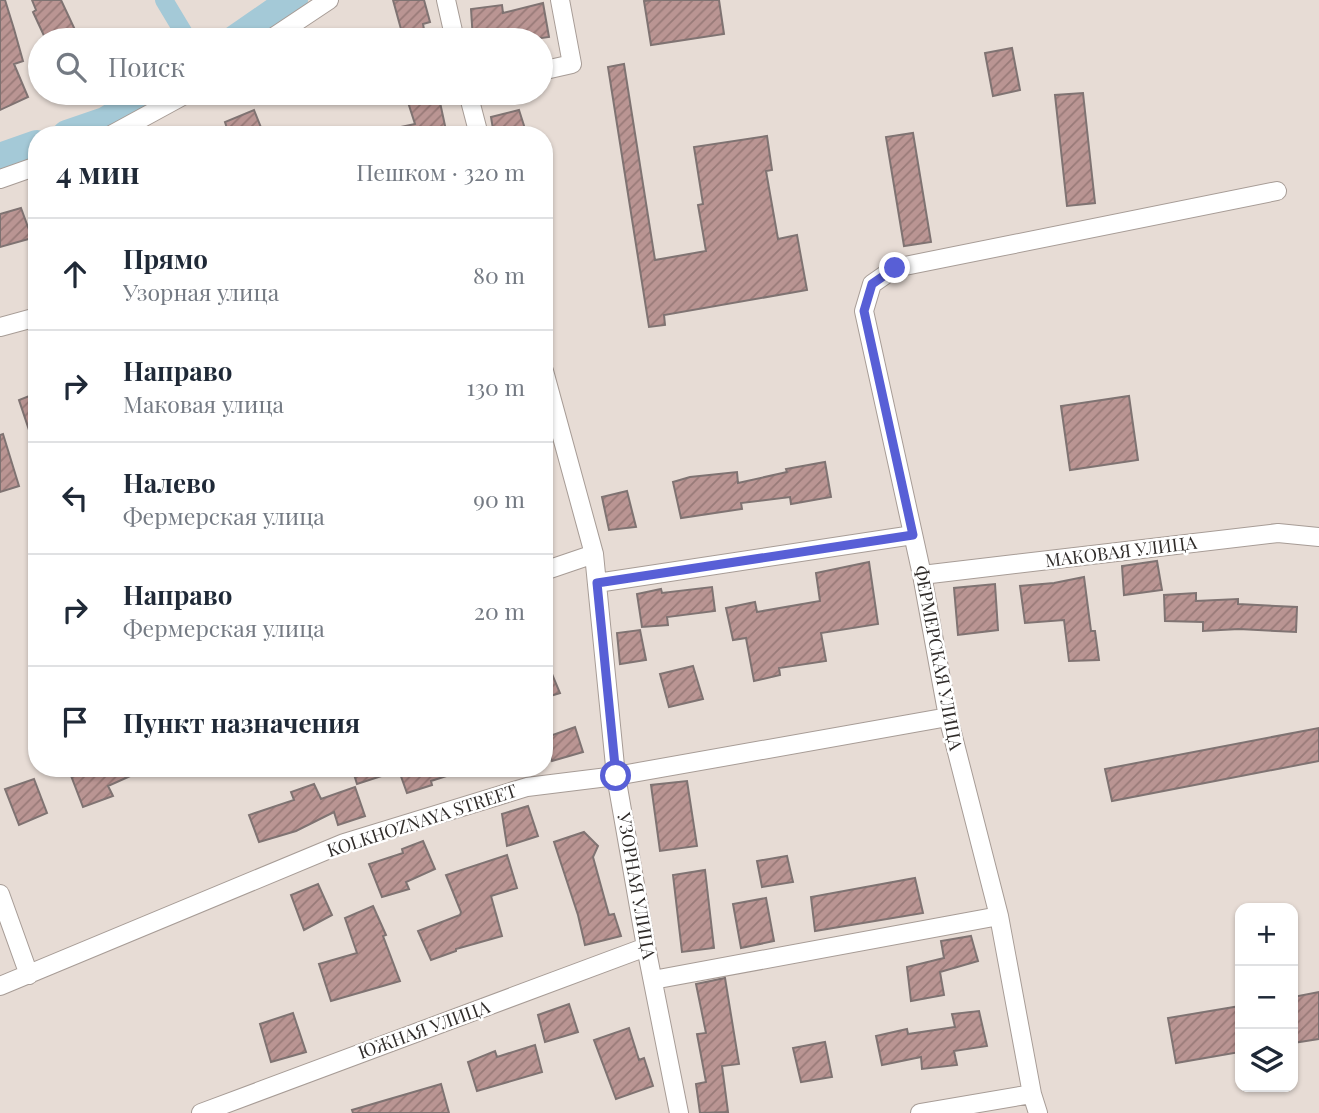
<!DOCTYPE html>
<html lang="ru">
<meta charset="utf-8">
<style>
:root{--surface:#fff;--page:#f6f6f7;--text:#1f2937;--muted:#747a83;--line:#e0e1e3}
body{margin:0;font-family:"Playfair Display",serif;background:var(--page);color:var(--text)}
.controls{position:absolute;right:21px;bottom:21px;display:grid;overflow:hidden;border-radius:14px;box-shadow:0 2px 5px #0004}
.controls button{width:63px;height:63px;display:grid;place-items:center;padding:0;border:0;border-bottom:2px solid var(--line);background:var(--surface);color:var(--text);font:35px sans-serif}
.stop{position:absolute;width:21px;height:21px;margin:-16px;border:5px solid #585fd6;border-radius:50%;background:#fff}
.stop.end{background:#585fd6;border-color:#fff;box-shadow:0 2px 7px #0008}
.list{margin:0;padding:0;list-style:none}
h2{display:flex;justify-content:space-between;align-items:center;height:91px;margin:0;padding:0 28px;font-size:30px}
h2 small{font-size:23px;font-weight:400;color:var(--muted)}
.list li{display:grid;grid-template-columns:46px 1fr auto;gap:21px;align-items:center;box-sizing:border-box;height:112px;padding:0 28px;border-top:2px solid var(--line)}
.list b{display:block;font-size:26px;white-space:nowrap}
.list p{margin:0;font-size:23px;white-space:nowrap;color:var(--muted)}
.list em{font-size:23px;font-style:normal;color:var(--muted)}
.icon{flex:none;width:38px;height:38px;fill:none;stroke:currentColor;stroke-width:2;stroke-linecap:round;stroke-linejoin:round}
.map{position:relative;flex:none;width:1319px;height:1113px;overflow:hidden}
.search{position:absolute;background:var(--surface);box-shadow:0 2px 5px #0004;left:28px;top:28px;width:525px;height:77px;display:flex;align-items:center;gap:18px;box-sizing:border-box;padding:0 24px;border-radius:38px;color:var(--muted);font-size:26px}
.panel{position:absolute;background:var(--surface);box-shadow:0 2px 5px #0004;left:28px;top:126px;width:525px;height:651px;border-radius:28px}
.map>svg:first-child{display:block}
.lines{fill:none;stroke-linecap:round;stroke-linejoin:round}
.canal{stroke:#a4c9d7;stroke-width:18}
.river{stroke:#a4c9d7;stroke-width:30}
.building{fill:url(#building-hatch);stroke:#7f7372;stroke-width:2}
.minor-casing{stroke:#a79c96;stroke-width:20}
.minor{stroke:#fff;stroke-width:18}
.route{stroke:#585fd6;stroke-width:9}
.labels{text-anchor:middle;stroke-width:5;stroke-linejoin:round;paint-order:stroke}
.street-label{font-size:18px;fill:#302c2a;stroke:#fff}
</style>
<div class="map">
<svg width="1319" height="1113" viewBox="0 0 1319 1113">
<defs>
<pattern id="building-hatch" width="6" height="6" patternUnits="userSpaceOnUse" patternTransform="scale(1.75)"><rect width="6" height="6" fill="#ba9593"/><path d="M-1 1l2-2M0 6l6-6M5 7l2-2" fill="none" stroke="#987a78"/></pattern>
</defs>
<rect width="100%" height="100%" fill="#e7dcd5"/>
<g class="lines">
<!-- canal -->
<path class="canal" d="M164 0 188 40"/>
<!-- river -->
<path class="river" d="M235 40 293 0
M67 135 105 122 153 93
M0 158 37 145"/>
</g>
<!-- building -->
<path class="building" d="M0 0H5L14 29 23 61 14 64 28 97 0 110Z
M32 0H61L76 32 57 40H46L33 12 36 10Z
M393 0H424L430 22 423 24 426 40H404Z
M652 0H719L724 34 651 45 644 1Z
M543 3 549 37 527 40H473L471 9 502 5 503 13Z
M1012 48 1020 90 993 96 985 53Z
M624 64 655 260 706 251 698 205 703 204 694 147 767 136 772 170 766 171 778 239 797 235 807 290 664 315 665 325 649 327 608 67Z
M405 93H438L447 135H392L391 129 415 124Z
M1083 93 1095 203 1067 206 1055 95Z
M254 110 264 135H229L225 122Z
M519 110 527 135H494L491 117Z
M913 133 931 242 904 246 886 137Z
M21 208 32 238 0 247V214Z
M37 393V445H34L19 400Z
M1129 396 1138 460 1070 470 1061 406Z
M3 434 19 486 0 492V435Z
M825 462 831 497 791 504 790 497 741 503 742 509 681 518 673 482 690 477 737 472 738 483 787 472 786 469Z
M627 491 636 527 609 530 602 497Z
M1157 561 1162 590 1124 595 1122 566Z
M869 562 878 624 821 633 826 661 779 668 780 675 754 681 746 638 733 640 726 608 755 602 757 612 820 601 816 573Z
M1084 577 1091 631H1095L1099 660 1069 661 1064 620 1025 623 1020 586 1054 583Z
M995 584 998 630 958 635 954 588Z
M712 587 715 611 667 617 668 625 642 627 637 594 661 589 662 593Z
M1196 593V601L1238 599V604L1297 607 1296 632 1239 629 1203 631V622L1165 621 1164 595Z
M640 630 646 660 620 664 617 633Z
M544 655 560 693 544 698Z
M693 666 703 699 669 707 660 674Z
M575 727 583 752 552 761 544 738Z
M1319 728V761L1112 801 1105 769Z
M81 768H148L108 786 113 796 83 807 70 773Z
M352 768H397V771L357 784Z
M398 768H462V771L431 781 432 785 407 793Z
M34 779 47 813 19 825 5 789Z
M687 781 697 846 660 851 651 785Z
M314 784 321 799 355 787 365 816 338 825 334 812 296 831 259 842 249 815 294 800 291 792Z
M528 806 538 836 507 846 502 814Z
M584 832 598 846 593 857 609 915 614 914 621 936 585 945 578 915 554 842Z
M423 841 435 869 406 882 409 889 382 897 369 864 403 853 402 849Z
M507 855 517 888 491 896 502 936 456 949V951L431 960 418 931 460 915 461 912 446 875Z
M787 856 793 882 762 887 757 861Z
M705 870 714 948 682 952 673 875Z
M915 878 923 913 815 931 811 897Z
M318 884 332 915 304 930 291 895Z
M766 898 774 941 741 948 733 904Z
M373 906 386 935 383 936 400 981 331 1001 319 964 357 953 345 918Z
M971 936 978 961 940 972 944 995 911 1001 907 967 944 958 941 941Z
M725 978 739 1064 722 1066 728 1112 700 1113 696 1084 706 1082 697 1034 706 1033 696 984Z
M1319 992V1039L1293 1043V997Z
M569 1004 578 1032 545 1042 538 1015Z
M1240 1006V1052L1176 1063 1168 1018Z
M979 1011 987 1046 954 1051 957 1065 922 1069 921 1057 882 1065 876 1036 907 1029 908 1034 955 1027 952 1014Z
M293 1013 306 1052 271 1062 260 1024Z
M629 1028 639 1060 644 1058 653 1086 616 1099 594 1040Z
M825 1042 832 1077 801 1082 793 1048Z
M535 1045 542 1072 477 1091 468 1062 495 1051 497 1057Z
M441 1084 449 1113H353L352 1110Z"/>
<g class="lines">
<defs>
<path id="minor" d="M446 0 455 40
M269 40 329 0
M541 71 572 64 560 0
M468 93 479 135
M111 135 188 93
M0 179 37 166
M0 327 37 317
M544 371 594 554 616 776 646 947 679 1113
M544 571 594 554
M922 575 1278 533 1319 537
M597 583 913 535
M0 894 29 975
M653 980 999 916
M0 986 344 843 527 787 616 776 948 717
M201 1113 646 947
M920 1113 1032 1094
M1038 1113 1032 1094 999 916 948 717 922 575 864 311 872 284 895 268 1277 191"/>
</defs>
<!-- minor casing -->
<use href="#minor" class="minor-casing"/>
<!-- minor -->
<use href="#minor" class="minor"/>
</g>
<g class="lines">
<!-- route -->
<path class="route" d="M616 776 597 583 913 535 864 311 872 284 895 268"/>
</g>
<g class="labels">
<!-- street labels -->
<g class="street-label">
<text transform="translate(1121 552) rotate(-7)" y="6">МАКОВАЯ УЛИЦА</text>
<text transform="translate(938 658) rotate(79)" y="6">ФЕРМЕРСКАЯ УЛИЦА</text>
<text transform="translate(422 821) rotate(-18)" y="6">KOLKHOZNAYA STREET</text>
<text transform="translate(636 886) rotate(80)" y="6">УЗОРНАЯ УЛИЦА</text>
<text transform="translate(424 1030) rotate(-20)" y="6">ЮЖНАЯ УЛИЦА</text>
</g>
</g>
</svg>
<div class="controls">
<button>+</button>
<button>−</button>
<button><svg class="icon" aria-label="layers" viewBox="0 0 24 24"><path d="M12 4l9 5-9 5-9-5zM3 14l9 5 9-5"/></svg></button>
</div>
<div class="stop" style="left:616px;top:776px"></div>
<div class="stop end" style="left:895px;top:268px"></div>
<div class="search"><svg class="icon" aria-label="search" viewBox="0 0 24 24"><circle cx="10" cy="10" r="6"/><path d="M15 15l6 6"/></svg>Поиск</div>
<section class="panel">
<h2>4 мин<small>Пешком · 320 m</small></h2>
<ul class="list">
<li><svg class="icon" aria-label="ahead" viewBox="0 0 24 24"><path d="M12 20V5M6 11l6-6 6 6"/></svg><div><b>Прямо</b><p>Узорная улица</p></div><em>80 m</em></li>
<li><svg class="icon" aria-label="right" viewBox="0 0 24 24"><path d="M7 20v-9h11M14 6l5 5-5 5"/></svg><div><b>Направо</b><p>Маковая улица</p></div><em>130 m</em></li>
<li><svg class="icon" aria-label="left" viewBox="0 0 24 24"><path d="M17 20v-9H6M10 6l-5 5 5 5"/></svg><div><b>Налево</b><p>Фермерская улица</p></div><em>90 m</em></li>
<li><svg class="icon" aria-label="right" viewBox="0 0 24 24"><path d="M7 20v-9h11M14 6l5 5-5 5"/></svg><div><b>Направо</b><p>Фермерская улица</p></div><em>20 m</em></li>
<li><svg class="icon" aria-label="arrive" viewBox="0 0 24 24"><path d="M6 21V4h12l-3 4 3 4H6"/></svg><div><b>Пункт назначения</b></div></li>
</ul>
</section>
</div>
